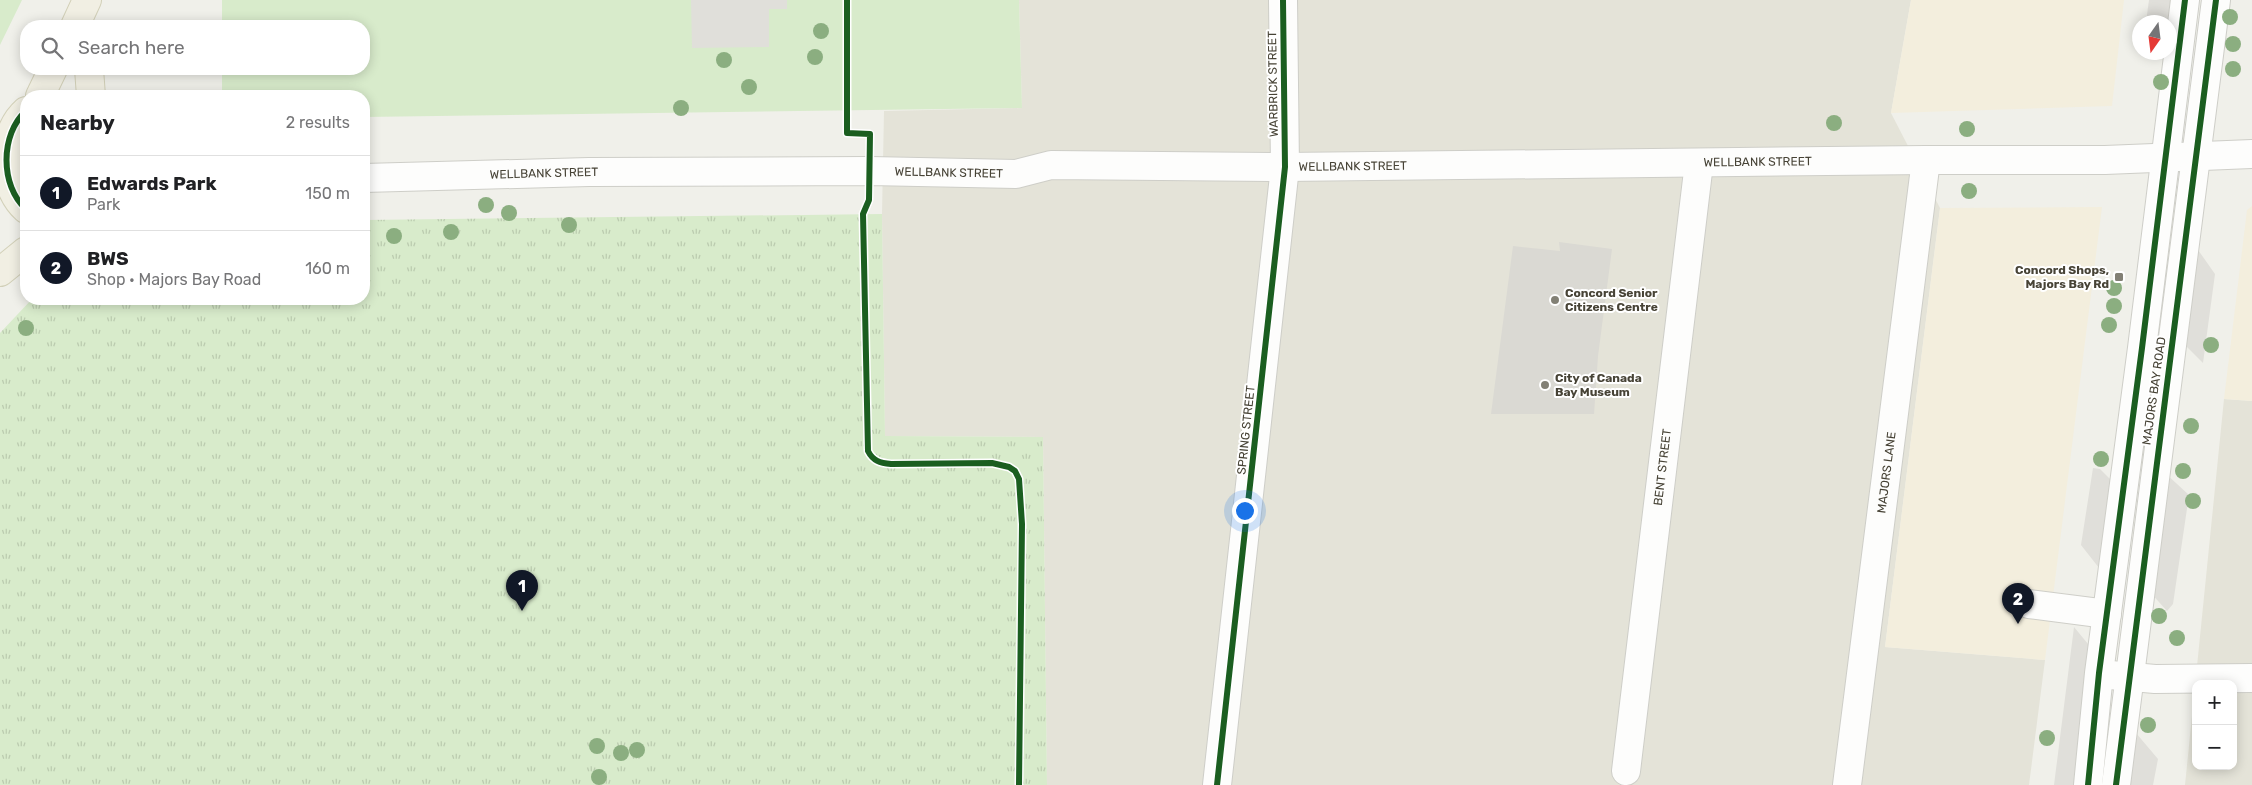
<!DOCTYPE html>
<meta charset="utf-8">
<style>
:root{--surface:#fff;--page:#f6f6f6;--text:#202124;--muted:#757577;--line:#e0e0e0;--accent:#111827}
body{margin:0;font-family:Rubik,sans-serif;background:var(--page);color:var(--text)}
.controls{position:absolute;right:15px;bottom:15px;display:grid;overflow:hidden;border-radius:10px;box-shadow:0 2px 12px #0003}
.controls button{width:45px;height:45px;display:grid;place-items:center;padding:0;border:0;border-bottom:1px solid var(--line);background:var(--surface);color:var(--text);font:25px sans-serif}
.compass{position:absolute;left:2132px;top:15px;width:45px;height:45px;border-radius:50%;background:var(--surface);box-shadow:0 2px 12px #0003;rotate:194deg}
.you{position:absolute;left:1244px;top:510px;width:18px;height:18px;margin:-12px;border:4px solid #fff;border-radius:50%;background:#1a73e8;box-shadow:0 0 0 8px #1a73e833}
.badge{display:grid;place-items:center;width:32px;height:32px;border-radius:50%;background:var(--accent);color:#fff;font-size:16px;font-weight:700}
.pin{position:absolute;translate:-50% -41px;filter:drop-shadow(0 1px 2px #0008)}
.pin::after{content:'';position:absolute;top:26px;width:18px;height:15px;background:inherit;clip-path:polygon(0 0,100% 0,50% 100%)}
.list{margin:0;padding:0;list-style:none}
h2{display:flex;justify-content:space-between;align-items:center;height:65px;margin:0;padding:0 20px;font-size:21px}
h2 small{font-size:16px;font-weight:400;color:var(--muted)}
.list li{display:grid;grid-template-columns:32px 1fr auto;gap:15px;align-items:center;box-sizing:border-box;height:75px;padding:0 20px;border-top:1px solid var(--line)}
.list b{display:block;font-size:19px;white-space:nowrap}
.list p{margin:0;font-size:16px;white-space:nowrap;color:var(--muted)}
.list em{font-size:16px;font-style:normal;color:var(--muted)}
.icon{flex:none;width:28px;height:28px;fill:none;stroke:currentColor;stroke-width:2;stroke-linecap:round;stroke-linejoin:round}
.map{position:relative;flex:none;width:2252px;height:785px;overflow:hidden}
.search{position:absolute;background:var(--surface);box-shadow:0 2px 12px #0003;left:20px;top:20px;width:350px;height:55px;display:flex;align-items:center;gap:12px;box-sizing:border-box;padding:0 18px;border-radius:20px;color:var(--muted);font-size:19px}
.panel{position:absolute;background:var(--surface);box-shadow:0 2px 12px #0003;left:20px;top:90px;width:350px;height:215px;border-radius:20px}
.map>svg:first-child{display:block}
.residential{fill:#e4e3d8;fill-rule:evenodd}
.commercial{fill:#f3eedd}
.green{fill:#d8ebcb}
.park{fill:url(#park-tufts)}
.parking{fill:#e0dfda}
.building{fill:#dad9d3}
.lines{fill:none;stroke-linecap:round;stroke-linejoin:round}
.minor-casing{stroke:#cecec8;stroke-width:30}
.major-casing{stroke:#d2d0b8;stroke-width:30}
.minor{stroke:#fdfdfc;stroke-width:28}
.major{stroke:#f1efe3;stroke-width:28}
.cycleway-casing{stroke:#fff;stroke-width:9}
.cycleway{stroke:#1b5e20;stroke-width:6}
.tree{fill:#8bae80}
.poi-dot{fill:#828075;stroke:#fff;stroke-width:2}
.labels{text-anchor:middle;stroke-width:4;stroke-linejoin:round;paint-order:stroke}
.street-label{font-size:12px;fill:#474336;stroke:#fff}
.poi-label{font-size:12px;font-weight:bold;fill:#474336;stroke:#fff;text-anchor:start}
</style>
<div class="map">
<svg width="2252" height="785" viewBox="0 0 2252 785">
<defs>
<pattern id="park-tufts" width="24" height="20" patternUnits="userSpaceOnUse" patternTransform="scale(1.25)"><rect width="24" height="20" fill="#d8ebcb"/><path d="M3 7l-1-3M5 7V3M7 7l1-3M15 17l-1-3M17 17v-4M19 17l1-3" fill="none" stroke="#bbcbaf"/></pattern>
</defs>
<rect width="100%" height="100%" fill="#f0f0ea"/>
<!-- residential -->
<path class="residential" d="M1019 0H1911L1891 113 1940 208 1885 647 2045 660 2029 785H1047L1043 437 885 436 882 214 884 111 1022 108Z
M2224 399 2252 401V785H2185ZM2196 684H2233V766H2196Z"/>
<!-- commercial -->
<path class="commercial" d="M1911 0H2124L2112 106 1891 113Z
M2252 206V401L2224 399 2247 210Z
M2102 207 2045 660 1885 647 1940 208Z"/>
<!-- green -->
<path class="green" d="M0 0H22L0 45Z
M222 0H1019L1022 108 364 117V96H222V69H364V26H222Z"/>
<!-- park -->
<path class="park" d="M882 214 885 436 1043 437 1047 785H0V333L32 299H364V220Z"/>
<!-- parking -->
<path class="parking" d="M691 0H787V9H769V47L692 48Z
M2149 0H2172L2169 22H2146Z
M2196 247 2215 274 2203 363 2182 342Z
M2093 468 2100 469 2116 485 2103 573 2081 545Z
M2164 472 2189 495 2173 604 2167 611 2150 592Z
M2074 627 2093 650 2076 785H2054Z
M2136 733 2158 759 2153 785H2129Z"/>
<!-- building -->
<path class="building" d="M1559 242 1612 249 1598 356 1594 414H1491L1513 246 1560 251Z"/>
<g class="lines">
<defs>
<g id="minor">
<path id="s1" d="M364 178 589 172 870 171 1016 174 1051 165 1285 167 1926 160H2105L2252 154"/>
<path d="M2029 604 2107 614"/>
<path d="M2110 675 2155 679 2252 678"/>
<path id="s2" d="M1626 771 1699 163"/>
<path d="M1217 785 1285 167 1283 0"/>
<path id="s3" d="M1847 785 1926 160"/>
<path d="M2088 785 2099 673 2142 348 2185 0"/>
<path d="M2116 785 2216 0"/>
</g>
<path id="major" d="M75 26 87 0
M89 69 91 96
M40 96 53 69
M26 111C0 134 0 186 26 209
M0 272 26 251"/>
</defs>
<!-- minor casing -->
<use href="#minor" class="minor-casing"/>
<!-- major casing -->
<use href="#major" class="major-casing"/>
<!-- minor -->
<use href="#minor" class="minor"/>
<!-- major -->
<use href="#major" class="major"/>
<defs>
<path id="cycleway" d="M847 0V133L870 134 869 200 863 214 868 451C873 461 880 463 891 464L992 463 1009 467 1015 471 1019 479 1022 524 1019 785
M26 111C0 134 0 186 26 209
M1217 785 1285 167 1283 0
M2088 785 2099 673 2142 348 2185 0
M2116 785 2216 0"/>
</defs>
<!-- cycleway casing -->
<use href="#cycleway" class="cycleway-casing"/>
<!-- cycleway -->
<use href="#cycleway" class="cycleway"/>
</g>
<!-- trees -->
<g class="tree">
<circle cx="2230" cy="17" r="8"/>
<circle cx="821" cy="31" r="8"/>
<circle cx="2233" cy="44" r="8"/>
<circle cx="815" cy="57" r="8"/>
<circle cx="724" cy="60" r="8"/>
<circle cx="2233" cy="69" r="8"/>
<circle cx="2161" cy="82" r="8"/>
<circle cx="749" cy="87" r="8"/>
<circle cx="681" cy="108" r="8"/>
<circle cx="1834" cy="123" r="8"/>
<circle cx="1967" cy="129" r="8"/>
<circle cx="1969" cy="191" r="8"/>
<circle cx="486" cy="205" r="8"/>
<circle cx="509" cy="213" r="8"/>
<circle cx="569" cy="225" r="8"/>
<circle cx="451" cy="232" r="8"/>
<circle cx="394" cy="236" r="8"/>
<circle cx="2114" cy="288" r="8"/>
<circle cx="2114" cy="306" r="8"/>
<circle cx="2109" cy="325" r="8"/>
<circle cx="26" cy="328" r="8"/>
<circle cx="2211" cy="345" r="8"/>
<circle cx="2191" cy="426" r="8"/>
<circle cx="2101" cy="459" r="8"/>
<circle cx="2183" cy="471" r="8"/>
<circle cx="2193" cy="501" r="8"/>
<circle cx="2159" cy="616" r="8"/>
<circle cx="2177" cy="638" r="8"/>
<circle cx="2148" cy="725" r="8"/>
<circle cx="2047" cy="738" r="8"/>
<circle cx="597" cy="746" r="8"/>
<circle cx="637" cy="750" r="8"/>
<circle cx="621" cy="753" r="8"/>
<circle cx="599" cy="777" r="8"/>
</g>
<!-- markers -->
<g class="poi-dot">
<rect x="2114" y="272" width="10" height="10" rx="2.5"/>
<circle cx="1555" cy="300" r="5"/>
<circle cx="1545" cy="385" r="5"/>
</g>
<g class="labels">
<!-- street labels -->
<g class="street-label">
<text transform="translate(1273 84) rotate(-91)" y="4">WARBRICK STREET</text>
<text dy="4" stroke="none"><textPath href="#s1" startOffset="1395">WELLBANK STREET</textPath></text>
<text dy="4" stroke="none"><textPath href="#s1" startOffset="990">WELLBANK STREET</textPath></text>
<text dy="4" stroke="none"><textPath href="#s1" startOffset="180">WELLBANK STREET</textPath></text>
<text dy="4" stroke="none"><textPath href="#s1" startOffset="585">WELLBANK STREET</textPath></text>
<text transform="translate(2154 391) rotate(-82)" y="4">MAJORS BAY ROAD</text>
<text transform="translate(1246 430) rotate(-84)" y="4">SPRING STREET</text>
<text dy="4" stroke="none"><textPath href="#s2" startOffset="306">BENT STREET</textPath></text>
<text dy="4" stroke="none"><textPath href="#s3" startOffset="315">MAJORS LANE</textPath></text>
</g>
<!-- poi labels -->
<g class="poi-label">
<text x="2109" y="274" text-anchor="end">Concord Shops,<tspan x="2109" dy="14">Majors Bay Rd</tspan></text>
<text x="1565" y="297">Concord Senior<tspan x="1565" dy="14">Citizens Centre</tspan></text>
<text x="1555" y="382">City of Canada<tspan x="1555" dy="14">Bay Museum</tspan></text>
</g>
</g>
</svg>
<div class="controls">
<button>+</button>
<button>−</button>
</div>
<svg class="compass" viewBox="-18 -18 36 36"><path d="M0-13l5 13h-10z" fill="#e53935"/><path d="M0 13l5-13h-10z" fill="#757577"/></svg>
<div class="you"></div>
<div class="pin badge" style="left:522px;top:611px">1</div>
<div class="pin badge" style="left:2018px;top:624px">2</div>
<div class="search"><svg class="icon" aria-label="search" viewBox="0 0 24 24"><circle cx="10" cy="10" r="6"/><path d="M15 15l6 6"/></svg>Search here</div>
<section class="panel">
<h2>Nearby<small>2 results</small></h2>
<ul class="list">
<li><span class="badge">1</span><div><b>Edwards Park</b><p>Park</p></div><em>150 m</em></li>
<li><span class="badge">2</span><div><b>BWS</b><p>Shop · Majors Bay Road</p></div><em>160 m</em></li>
</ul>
</section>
</div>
